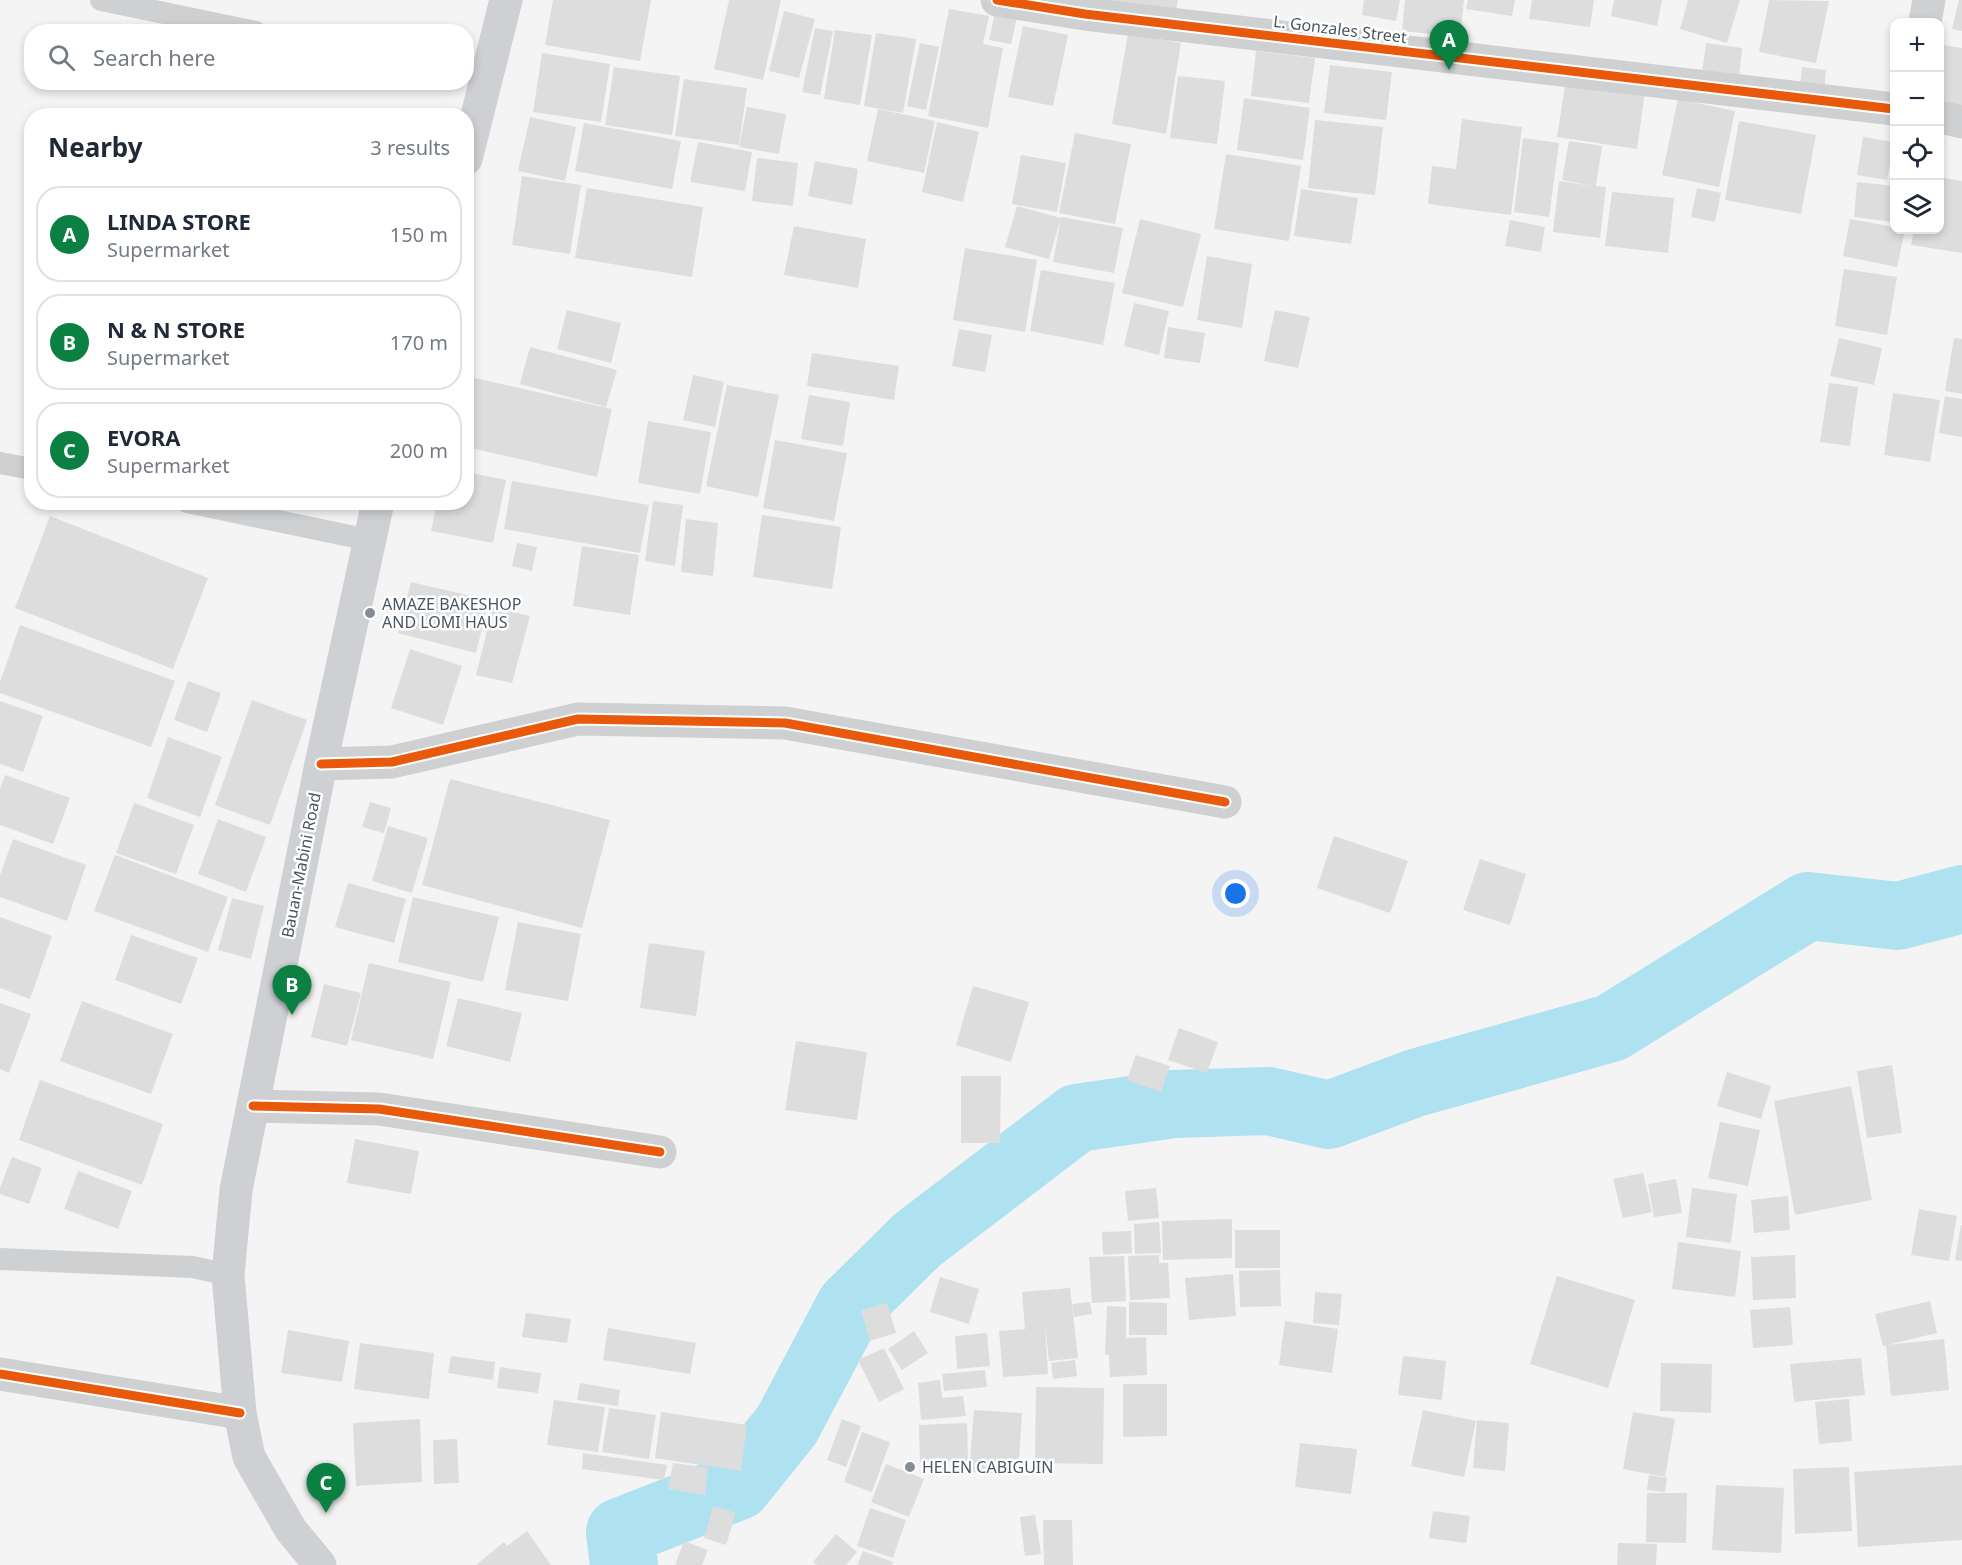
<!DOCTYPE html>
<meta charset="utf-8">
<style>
:root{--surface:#fff;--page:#f6f6f7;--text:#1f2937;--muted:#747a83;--line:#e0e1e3;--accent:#0b8043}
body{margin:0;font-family:"Noto Sans",sans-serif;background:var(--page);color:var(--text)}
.controls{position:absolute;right:18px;top:18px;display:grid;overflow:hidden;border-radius:12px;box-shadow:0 3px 9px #0003}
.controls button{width:54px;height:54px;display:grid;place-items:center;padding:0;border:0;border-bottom:2px solid var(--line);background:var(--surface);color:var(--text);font:30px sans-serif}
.you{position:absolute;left:1236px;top:894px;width:21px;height:21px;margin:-15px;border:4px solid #fff;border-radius:50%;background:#1a73e8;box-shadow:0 0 0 9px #1a73e833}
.badge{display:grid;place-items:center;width:39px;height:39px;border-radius:50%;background:var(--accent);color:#fff;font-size:20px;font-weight:700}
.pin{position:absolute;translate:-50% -50px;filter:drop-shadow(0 2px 3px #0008)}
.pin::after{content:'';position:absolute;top:32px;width:21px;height:18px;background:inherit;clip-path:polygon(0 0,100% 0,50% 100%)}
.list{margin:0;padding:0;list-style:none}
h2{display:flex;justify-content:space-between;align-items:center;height:78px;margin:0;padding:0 24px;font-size:26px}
h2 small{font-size:20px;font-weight:400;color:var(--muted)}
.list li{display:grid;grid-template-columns:39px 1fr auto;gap:18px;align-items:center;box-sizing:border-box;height:96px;margin:0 12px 12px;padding:0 12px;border:2px solid var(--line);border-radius:24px}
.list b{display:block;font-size:22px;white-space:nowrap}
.list p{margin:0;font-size:20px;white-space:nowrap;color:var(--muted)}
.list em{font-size:20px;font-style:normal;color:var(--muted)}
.icon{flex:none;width:33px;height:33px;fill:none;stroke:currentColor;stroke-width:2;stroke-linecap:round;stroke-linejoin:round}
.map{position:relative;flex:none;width:1962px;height:1565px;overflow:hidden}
.search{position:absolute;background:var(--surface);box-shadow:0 3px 9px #0003;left:24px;top:24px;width:450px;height:66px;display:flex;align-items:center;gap:15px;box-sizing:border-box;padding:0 21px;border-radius:24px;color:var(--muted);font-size:22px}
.panel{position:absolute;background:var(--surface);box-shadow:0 3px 9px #0003;left:24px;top:108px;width:450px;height:402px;border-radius:24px}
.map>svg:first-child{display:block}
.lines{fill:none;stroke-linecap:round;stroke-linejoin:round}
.river{stroke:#aee2f0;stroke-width:68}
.building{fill:#ddddde}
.service{stroke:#ced0d2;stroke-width:22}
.minor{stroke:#ced0d2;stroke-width:33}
.tertiary{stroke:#ced0d2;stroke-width:33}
.secondary{stroke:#ced0d4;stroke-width:33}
.cycleway-casing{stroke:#fff;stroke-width:13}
.cycleway{stroke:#e8590c;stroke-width:9}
.poi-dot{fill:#868d94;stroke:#fff;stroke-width:2}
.labels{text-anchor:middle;stroke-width:5;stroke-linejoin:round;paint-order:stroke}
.street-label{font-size:16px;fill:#4a5661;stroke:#fff}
.poi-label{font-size:16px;fill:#4a5661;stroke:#fff;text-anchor:start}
</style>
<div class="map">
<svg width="1962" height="1565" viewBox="0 0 1962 1565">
<rect width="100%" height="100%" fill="#f4f4f4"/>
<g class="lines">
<!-- river -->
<path class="river" d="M624 1565 620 1532 738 1486 787 1425 850 1306 917 1240 1077 1118 1173 1104 1268 1101 1329 1115 1415 1083 1611 1028 1808 906 1898 916 1962 899"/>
</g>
<!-- building -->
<path class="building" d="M553 0H651L640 61 545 45Z
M729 0H781L763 80 714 69Z
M1092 0H1178L1175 16Z
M1364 0H1400L1396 21 1362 15Z
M1405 0H1464L1460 37 1402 31Z
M1468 0H1515L1512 16 1466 9Z
M1532 0H1594L1590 27 1529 19Z
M1614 0H1662L1657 26 1611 16Z
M1688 0H1740L1727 43 1680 29Z
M1769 0 1829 1 1816 63 1759 52Z
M1959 0H1962V31L1952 29Z
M949 9 989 16 983 44 1003 48 988 128 928 116Z
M784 11 815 19 799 78 769 71Z
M995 12 1017 17 1011 44 989 40Z
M1023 26 1068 35 1053 106 1008 97Z
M815 28 833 31 820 95 802 92Z
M835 30 872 35 860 105 824 99Z
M876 33 916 39 903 113 864 106Z
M1128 34 1181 43 1166 134 1112 124Z
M920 43 939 47 926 110 907 106Z
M1706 43 1742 48 1739 79 1702 74Z
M1943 45 1962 48V111L1940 107V64Z
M1256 51 1315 58 1309 103 1251 96Z
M542 53 610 64 601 122 533 112Z
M1330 65 1392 72 1386 120 1324 113Z
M614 67 680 76 672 135 605 125Z
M1802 67 1826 70 1824 92 1800 89Z
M1178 76 1225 81 1217 144 1170 138Z
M684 79 747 88 739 145 675 136Z
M1566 80 1645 92 1637 149 1557 137Z
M1244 98 1310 108 1303 160 1237 150Z
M1678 99 1735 111 1719 187 1662 175Z
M747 107 786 114 779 154 739 147Z
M878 109 935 121 924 173 867 161Z
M530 117 576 127 565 181 518 171Z
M1462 119 1522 127 1511 215 1428 204 1432 166 1456 169Z
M1315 120 1383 127 1375 195 1308 188Z
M1739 121 1816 135 1801 214 1725 200Z
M937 122 979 132 963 202 922 192Z
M584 123 681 141 672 189 575 171Z
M1075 133 1131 144 1115 224 1059 213Z
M1863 137 1894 142 1887 180 1857 175Z
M1523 138 1559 143 1549 217 1514 212Z
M1569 141 1602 146 1596 186 1606 187 1600 238 1553 232 1559 181 1593 186 1562 180Z
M698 142 752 152 745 191 690 182Z
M1226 154 1301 166 1289 241 1214 229Z
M1021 155 1066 163 1057 212 1012 204Z
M757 158 798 163 793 206 752 201Z
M815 161 858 169 852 205 808 196Z
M522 176 581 185 570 254 512 245Z
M1940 177 1962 181V253L1911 245 1914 230H1940Z
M1857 182 1894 186V222L1854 217Z
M587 188 703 207 692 277 575 258Z
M1697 188 1721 193 1715 222 1691 217Z
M1301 189 1358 198 1351 244 1294 236Z
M1612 192 1674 198 1668 253 1605 246Z
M1017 206 1061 218 1049 259 1005 247Z
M1061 217 1123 228 1114 273 1053 262Z
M1140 219 1201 234 1183 307 1122 293Z
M1850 219 1894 227V230H1905L1897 267 1843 256Z
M1510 220 1545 227 1541 252 1505 246Z
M794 226 866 239 858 288 784 275Z
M965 248 1037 260 1025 332 953 320Z
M1207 256 1252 264 1242 328 1197 320Z
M1844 269 1897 277 1887 335 1835 326Z
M1041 270 1115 283 1103 345 1030 331Z
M1134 303 1169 311 1159 355 1124 346Z
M567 310 621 323 611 363 557 349Z
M1275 310 1310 317 1298 368 1264 361Z
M1168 327 1205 333 1200 363 1164 358Z
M959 329 992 335 985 372 952 366Z
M1839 338 1882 348 1874 385 1830 376Z
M1954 338 1962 339V394L1945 391Z
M530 347 617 370 606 407 520 384Z
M812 353 899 366 894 400 807 386Z
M693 375 724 382 715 427 683 420Z
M466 376 612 409 597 477 466 447Z
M1829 383 1858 387 1850 446 1820 442Z
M727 385 779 395 758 497 706 486Z
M1893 393 1940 400 1930 462 1884 455Z
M809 395 850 402 843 446 801 439Z
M1945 396 1962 399V437L1939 433Z
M648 421 711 432 700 494 638 483Z
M775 440 847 453 834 521 763 508Z
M466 472 506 480 493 543 431 531 437 502H466Z
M512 481 649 505 640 553 504 529Z
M653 501 683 505 675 566 645 561Z
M762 515 841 527 832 589 753 577Z
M50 516 208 578 173 669 15 608Z
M686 519 718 523 713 576 681 572Z
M517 543 537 547 532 571 512 566Z
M582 546 639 555 630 615 573 606Z
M411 582 489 600 476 653 398 633Z
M493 607 530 616 512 683 476 675Z
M20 625 175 681 151 747 0 693V682Z
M410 649 462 666 443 725 391 708Z
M188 681 221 693 207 732 174 720Z
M252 700 307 720 270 825 215 805Z
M0 701 43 716 23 772 0 764Z
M168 737 222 757 200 817 147 798Z
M5 775 70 798 53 844 0 825V789Z
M450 779 610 820 582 928 422 885Z
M370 802 391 808 384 833 362 827Z
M134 803 194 825 176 874 116 853Z
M218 819 266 837 246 892 198 874Z
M388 826 428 838 412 893 372 881Z
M1334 836 1408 861 1390 913 1317 888Z
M13 839 86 865 67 921 0 897V875Z
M115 855 228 897 208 952 94 911Z
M1480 859 1526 874 1510 925 1463 910Z
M348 883 406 899 394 943 335 927Z
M413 897 499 917 483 982 398 962Z
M232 898 264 906 251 959 218 950Z
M0 917 52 936 30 999 0 988Z
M518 922 581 934 568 1001 505 990Z
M131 935 198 958 181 1004 115 980Z
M649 943 705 951 696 1016 640 1008Z
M369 963 451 982 433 1059 351 1040Z
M324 984 361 993 347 1046 311 1037Z
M973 986 1029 1002 1011 1062 956 1045Z
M458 998 522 1013 510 1062 446 1046Z
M82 1001 173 1034 151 1094 60 1061Z
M0 1003 31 1014 9 1073 0 1069Z
M1179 1028 1218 1042 1207 1073 1168 1060Z
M796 1041 867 1052 857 1120 785 1110Z
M1136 1055 1170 1066 1161 1092 1127 1080Z
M1892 1065 1902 1133 1867 1138 1857 1071Z
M1727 1072 1771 1086 1761 1119 1717 1106Z
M961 1076H1001L1000 1143H961Z
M40 1080 163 1124 142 1185 19 1140Z
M1851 1086 1872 1200 1795 1215 1774 1101Z
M1720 1122 1760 1130 1748 1186 1708 1178Z
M355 1139 419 1151 411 1194 347 1183Z
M12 1157 42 1168 29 1204 0 1194V1188Z
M78 1171 132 1191 118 1229 64 1209Z
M1643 1173 1652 1212 1623 1218 1613 1179Z
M1676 1179 1682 1213 1654 1217 1648 1184Z
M1156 1188 1159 1218 1128 1221 1125 1191Z
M1692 1188 1737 1194 1731 1243 1686 1237Z
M1788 1196 1790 1230 1754 1233 1751 1200Z
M1919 1209 1957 1216 1949 1261 1911 1255Z
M1232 1219V1258L1163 1260 1162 1221Z
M1159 1222 1161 1253 1135 1254 1134 1224Z
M1961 1225H1962V1261L1955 1260Z
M1235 1230H1280V1268H1235Z
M1131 1231 1132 1253 1103 1255 1102 1232Z
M1678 1242 1741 1251 1735 1297 1672 1289Z
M1159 1255V1263H1168L1170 1298 1130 1300 1128 1256Z
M1795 1255 1796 1298 1753 1300 1751 1257Z
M1124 1256 1126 1301 1092 1303 1089 1257Z
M1280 1270 1281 1306 1240 1307 1239 1271Z
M1233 1274 1236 1316 1189 1320 1185 1278Z
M1557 1276 1635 1300 1608 1388 1530 1364Z
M940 1277 979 1289 969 1324 930 1312Z
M1070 1288 1078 1358 1049 1361 1045 1326 1048 1374 1003 1377 999 1331 1025 1329 1022 1292Z
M1315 1292 1342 1294 1339 1325 1313 1323Z
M1930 1301 1937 1333 1883 1346 1875 1314Z
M1090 1302 1092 1314 1074 1317 1072 1304Z
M1129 1302 1167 1303V1335H1129Z
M887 1303 896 1333 870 1341 861 1310Z
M1107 1306 1126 1307V1338L1146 1337 1147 1375 1110 1377 1109 1355H1105Z
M1790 1307 1793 1345 1753 1348 1750 1310Z
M526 1313 571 1319 567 1343 522 1337Z
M1285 1321 1338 1329 1332 1373 1279 1365Z
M608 1328 696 1343 690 1374 603 1360Z
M288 1330 349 1341 342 1382 281 1373Z
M914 1331 928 1353 902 1370 888 1349Z
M987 1333 990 1366 957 1369 955 1336Z
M1944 1339 1949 1390 1891 1396 1886 1345Z
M360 1343 434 1353 429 1399 354 1389Z
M884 1348 904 1389 879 1402 858 1360Z
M451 1356 495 1362 493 1380 448 1373Z
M1403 1356 1446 1361 1442 1400 1398 1395Z
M1861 1358 1865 1395 1794 1402 1790 1364Z
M1075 1360 1077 1376 1053 1379 1051 1363Z
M1661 1363 1712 1364 1711 1413 1660 1411Z
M500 1367 541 1373 538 1393 497 1388Z
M985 1370 987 1387 944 1391 942 1374Z
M940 1380 942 1398 963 1396 966 1416 921 1420 918 1383Z
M580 1383 620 1390 618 1406 577 1400Z
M1123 1384H1167V1436L1123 1437Z
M1036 1387 1104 1388 1103 1464 1035 1463Z
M1849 1399 1852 1441 1819 1444 1815 1402Z
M554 1400 605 1407 598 1452 547 1445Z
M609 1408 656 1415 649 1459 602 1452Z
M974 1410 1022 1413 1018 1475 969 1472Z
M1423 1410 1476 1421 1464 1477 1411 1466Z
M661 1412 747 1425 741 1471 655 1458Z
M1633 1412 1675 1419 1665 1477 1623 1469Z
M420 1419 422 1482 356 1486 353 1423Z
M842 1419 861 1426 846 1467 827 1460Z
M1477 1420 1509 1423 1505 1471 1473 1468Z
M967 1423 968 1461 920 1462 919 1425Z
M862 1432 890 1442 872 1492 844 1482Z
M457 1439 459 1483 434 1484 433 1440Z
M1300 1443 1357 1449 1351 1494 1295 1487Z
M583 1453 667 1465 664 1480 582 1469Z
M673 1463 708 1468 705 1495 668 1489Z
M886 1464 924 1479 909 1517 871 1502Z
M1962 1465V1540L1858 1547 1854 1472Z
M1849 1467 1852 1531 1795 1534 1793 1469Z
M1649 1475 1667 1478 1665 1492 1647 1490Z
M1716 1485 1784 1488 1781 1553 1712 1550Z
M1647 1493H1687L1686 1543 1646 1542Z
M713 1506 736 1513 726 1545 704 1538Z
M870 1508 906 1520 893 1558 857 1546Z
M1433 1511 1470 1516 1466 1543 1429 1538Z
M1035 1515 1041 1554 1025 1556 1020 1517Z
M1043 1520H1072L1073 1565H1044Z
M527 1531 551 1565H476L504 1542 507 1546Z
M836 1534 857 1552 846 1565H817L813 1562Z
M684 1541 708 1550 702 1565H675Z
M1618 1543 1657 1544 1656 1565H1617Z
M863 1551 893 1562 892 1565H857Z"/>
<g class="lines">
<!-- service -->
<path class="service" d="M101 0 256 32
M0 463 32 469
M187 502 369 540
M0 1259 193 1267 228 1275"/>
<!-- minor -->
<path class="minor" d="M1940 117 1962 122
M321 764 392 762 578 719 785 723 1225 802
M253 1106 379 1109 660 1152"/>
<!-- tertiary -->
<path class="tertiary" d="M997 0 1085 14 1894 109
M1925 22 1929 0
M0 1374 240 1413"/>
<!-- secondary -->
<path class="secondary" d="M466 159 506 0
M320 1565 291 1530 249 1457 240 1413 228 1275 236 1190 321 764 378 502"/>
<defs>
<path id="cycleway" d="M997 0 1085 14 1894 109
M321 764 392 762 578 719 785 723 1225 802
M253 1106 379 1109 660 1152
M0 1374 240 1413"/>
</defs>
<!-- cycleway casing -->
<use href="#cycleway" class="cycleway-casing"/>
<!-- cycleway -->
<use href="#cycleway" class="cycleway"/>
</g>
<!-- markers -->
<g class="poi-dot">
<circle cx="370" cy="613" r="6"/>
<circle cx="910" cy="1467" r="6"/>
</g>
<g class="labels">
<!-- street labels -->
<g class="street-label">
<text transform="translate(1340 29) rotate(7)" y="6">L. Gonzales Street</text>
<text transform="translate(301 865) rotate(-79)" y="6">Bauan-Mabini Road</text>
</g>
<!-- poi labels -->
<g class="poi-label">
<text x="382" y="610">AMAZE BAKESHOP<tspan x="382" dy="18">AND LOMI HAUS</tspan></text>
<text x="922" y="1473">HELEN CABIGUIN</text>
</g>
</g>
</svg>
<div class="controls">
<button>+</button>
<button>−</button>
<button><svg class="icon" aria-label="locate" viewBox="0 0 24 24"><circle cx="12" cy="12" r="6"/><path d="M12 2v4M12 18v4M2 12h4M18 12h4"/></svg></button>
<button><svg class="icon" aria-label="layers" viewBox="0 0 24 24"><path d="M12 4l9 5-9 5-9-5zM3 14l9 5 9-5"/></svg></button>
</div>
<div class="you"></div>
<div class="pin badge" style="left:1449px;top:70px">A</div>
<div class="pin badge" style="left:292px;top:1015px">B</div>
<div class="pin badge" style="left:326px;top:1513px">C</div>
<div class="search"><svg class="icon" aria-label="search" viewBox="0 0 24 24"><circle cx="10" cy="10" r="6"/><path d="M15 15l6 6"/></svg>Search here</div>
<section class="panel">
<h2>Nearby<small>3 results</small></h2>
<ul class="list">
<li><span class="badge">A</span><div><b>LINDA STORE</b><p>Supermarket</p></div><em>150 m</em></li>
<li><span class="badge">B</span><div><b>N &amp; N STORE</b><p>Supermarket</p></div><em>170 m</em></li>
<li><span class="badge">C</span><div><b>EVORA</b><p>Supermarket</p></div><em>200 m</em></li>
</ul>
</section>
</div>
